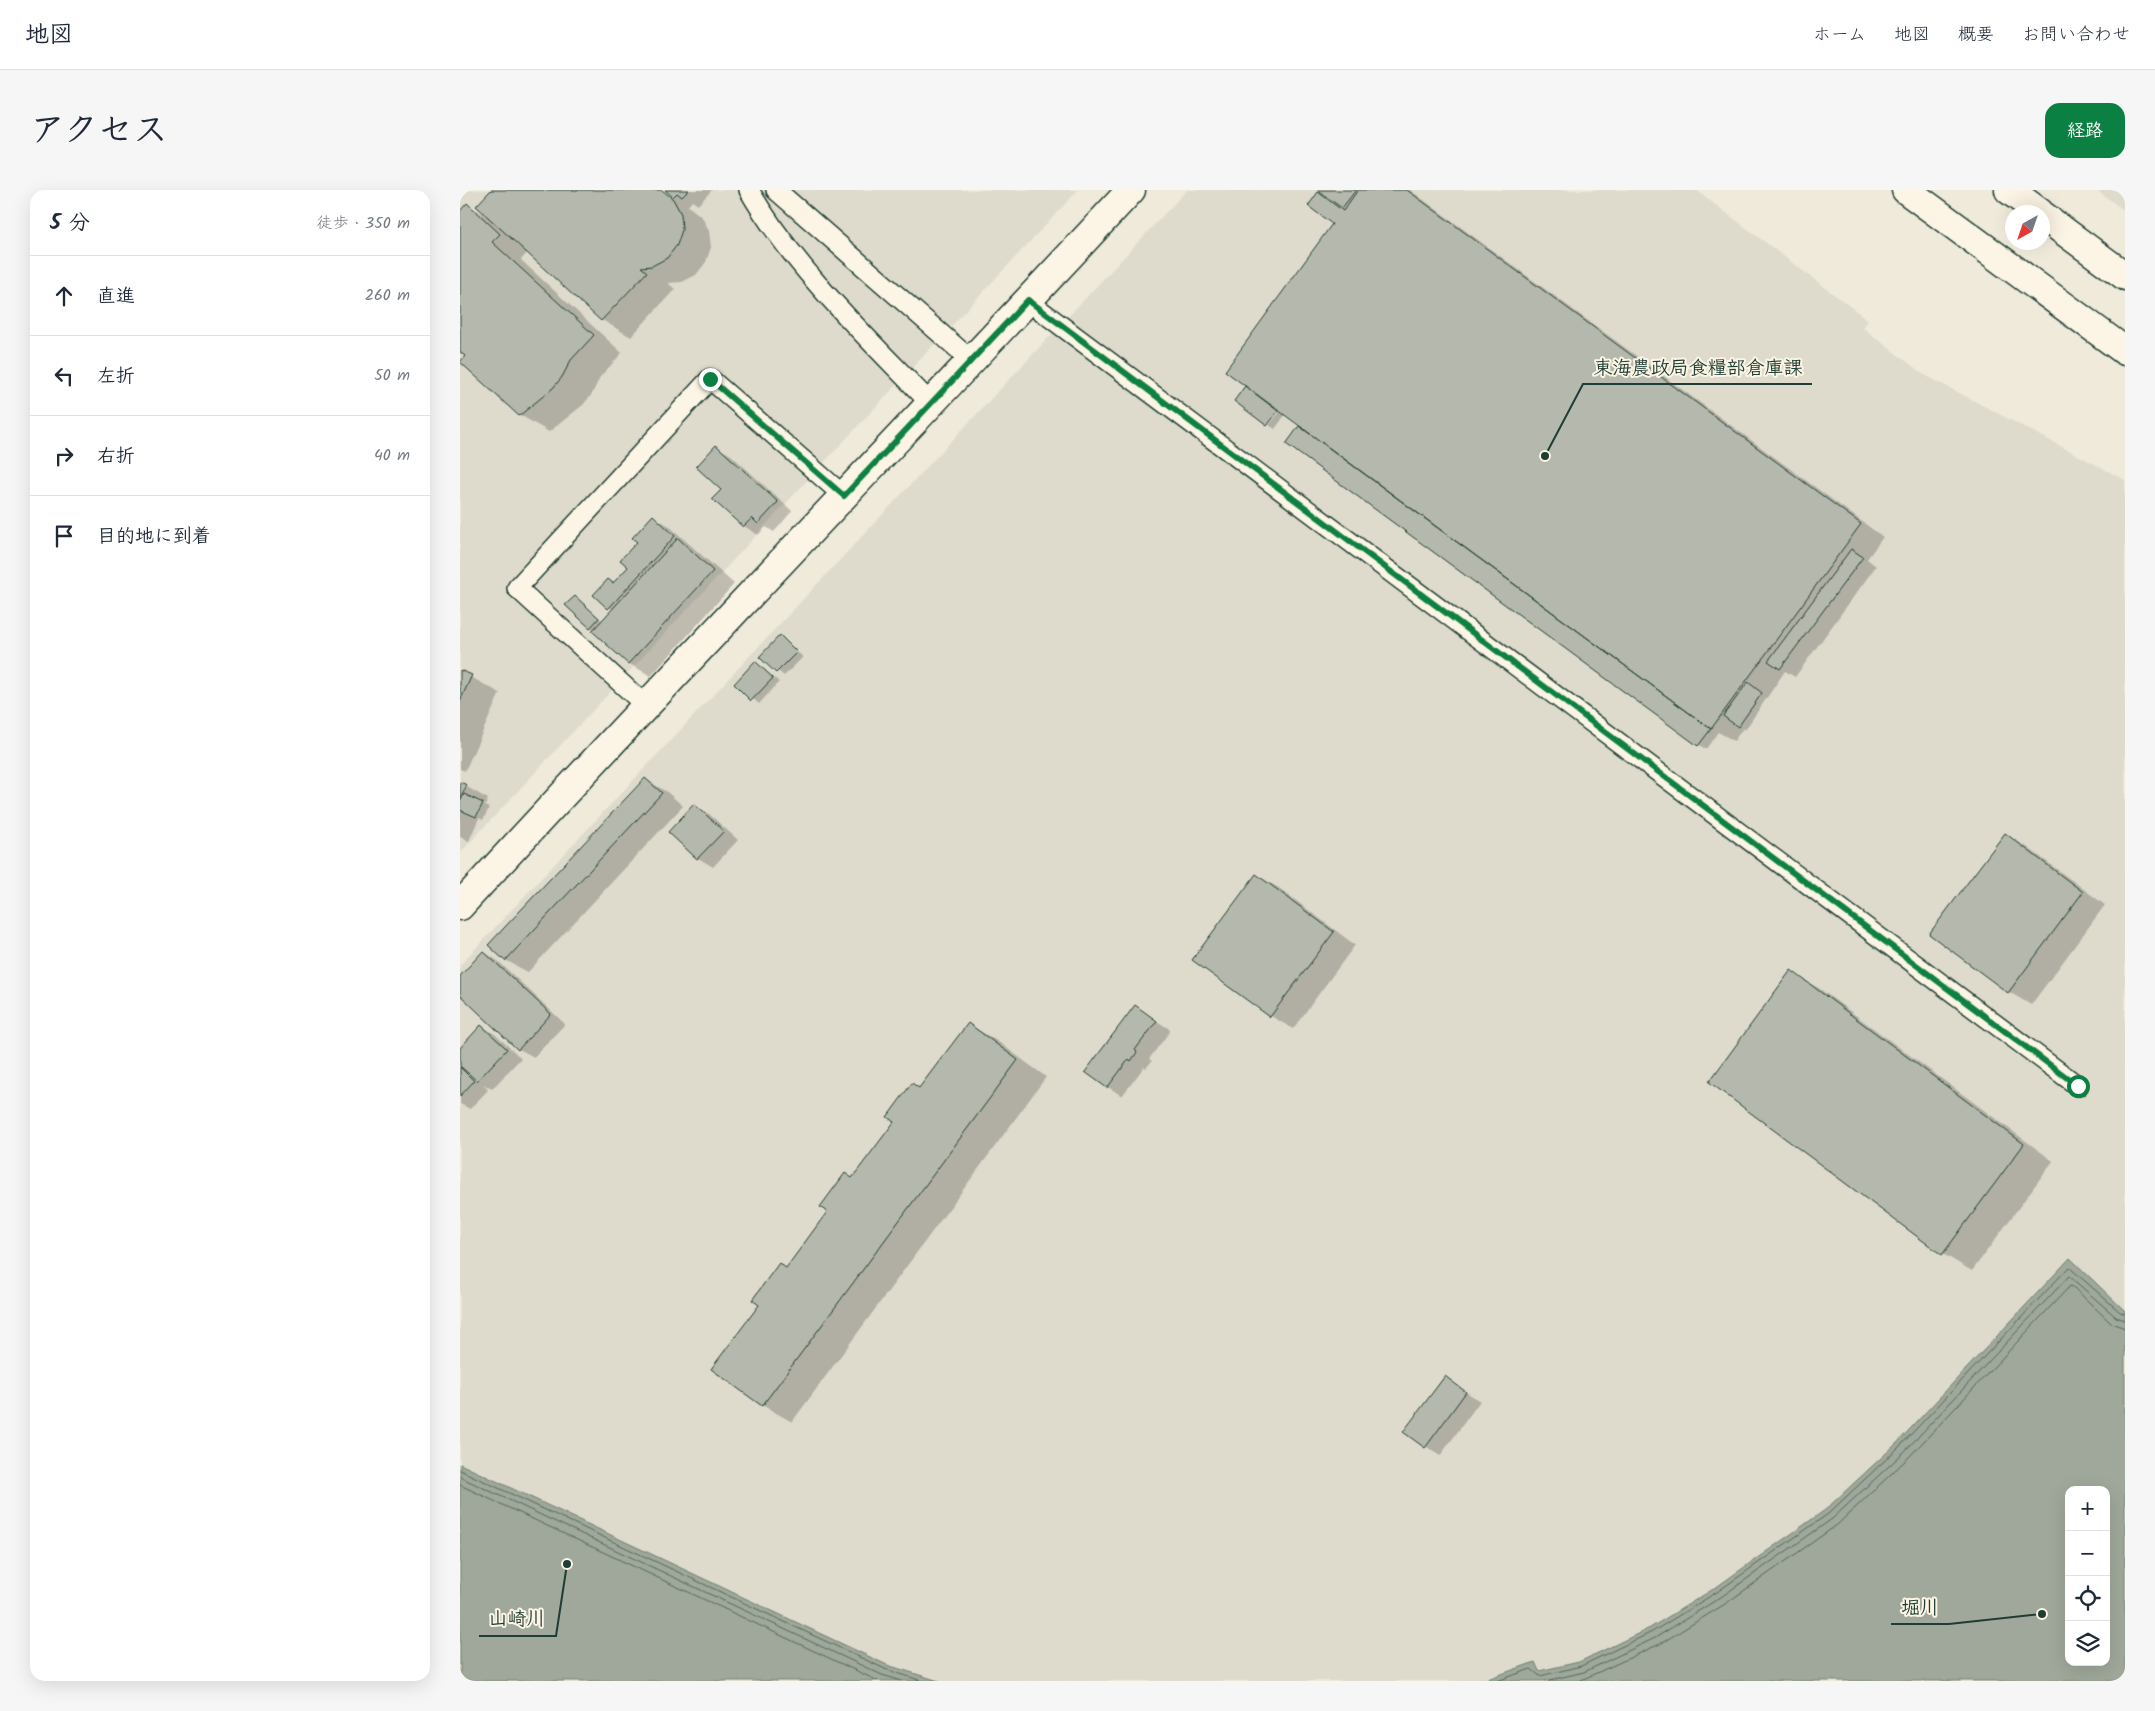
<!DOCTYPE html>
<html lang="ja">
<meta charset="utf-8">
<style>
:root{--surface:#fff;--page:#f6f6f7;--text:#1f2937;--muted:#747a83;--line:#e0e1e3;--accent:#0b8043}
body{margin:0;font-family:Kalam,"Klee One",sans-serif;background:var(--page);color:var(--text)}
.controls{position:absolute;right:15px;bottom:15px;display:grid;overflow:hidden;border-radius:10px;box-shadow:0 5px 20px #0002}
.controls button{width:45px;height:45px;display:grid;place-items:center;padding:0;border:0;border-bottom:1px solid var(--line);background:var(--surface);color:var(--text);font:25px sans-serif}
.compass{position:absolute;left:1545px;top:15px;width:45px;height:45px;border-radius:50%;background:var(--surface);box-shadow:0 5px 20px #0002;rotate:220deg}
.stop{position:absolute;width:15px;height:15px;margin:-11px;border:4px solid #0b8043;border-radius:50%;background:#fff}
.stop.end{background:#0b8043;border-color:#fff;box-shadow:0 1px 5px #0008}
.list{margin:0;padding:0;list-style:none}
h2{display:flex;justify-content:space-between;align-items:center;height:65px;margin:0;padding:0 20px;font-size:21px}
h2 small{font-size:16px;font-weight:400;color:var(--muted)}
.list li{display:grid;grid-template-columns:32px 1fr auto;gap:15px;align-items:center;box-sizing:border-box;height:80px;padding:0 20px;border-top:1px solid var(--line)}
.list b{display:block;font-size:19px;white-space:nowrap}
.list em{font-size:16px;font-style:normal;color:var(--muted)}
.icon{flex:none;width:28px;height:28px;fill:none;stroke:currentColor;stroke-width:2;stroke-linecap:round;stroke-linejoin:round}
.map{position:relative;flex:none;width:1665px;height:1491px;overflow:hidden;border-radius:15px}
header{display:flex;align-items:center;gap:30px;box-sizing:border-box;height:70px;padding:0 25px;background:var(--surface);border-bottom:1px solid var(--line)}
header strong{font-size:24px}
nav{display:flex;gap:28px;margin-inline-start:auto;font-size:18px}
.intro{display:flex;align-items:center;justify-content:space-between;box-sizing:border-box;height:120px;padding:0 30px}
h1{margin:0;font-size:35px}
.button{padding:12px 22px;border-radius:15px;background:var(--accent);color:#fff;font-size:18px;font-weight:700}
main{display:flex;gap:30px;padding:0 30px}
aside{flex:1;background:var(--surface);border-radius:15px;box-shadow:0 5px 20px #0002}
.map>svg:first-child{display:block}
.built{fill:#dedbcc}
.water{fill:#9fa89a;stroke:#6c7d71;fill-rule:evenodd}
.shadow{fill:#0003}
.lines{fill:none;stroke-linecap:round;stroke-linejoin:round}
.shore{stroke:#52685d;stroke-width:1}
.building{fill:#b5b9ad;stroke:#1f3d34}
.service-casing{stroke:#1f3d34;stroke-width:22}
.tertiary-casing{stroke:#1f3d34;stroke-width:31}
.service{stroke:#fcf5e5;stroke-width:19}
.tertiary{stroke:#fcf5e5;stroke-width:28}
.route{stroke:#0b8043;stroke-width:6}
.leader{fill:none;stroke:#1f3d34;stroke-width:2}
.callout-dot{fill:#1f3d34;stroke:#fcf5e5;stroke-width:2}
.callout-label{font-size:19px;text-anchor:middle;font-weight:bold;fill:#1f3d34;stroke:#fcf5e5;stroke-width:4;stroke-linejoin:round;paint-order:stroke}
</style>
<header>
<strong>地図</strong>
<nav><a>ホーム</a><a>地図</a><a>概要</a><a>お問い合わせ</a></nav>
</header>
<div class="intro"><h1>アクセス</h1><a class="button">経路</a></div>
<main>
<aside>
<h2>5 分<small>徒歩 · 350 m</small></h2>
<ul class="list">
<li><svg class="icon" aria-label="ahead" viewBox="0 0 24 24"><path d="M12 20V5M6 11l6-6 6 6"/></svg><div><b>直進</b></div><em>260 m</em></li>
<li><svg class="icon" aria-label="left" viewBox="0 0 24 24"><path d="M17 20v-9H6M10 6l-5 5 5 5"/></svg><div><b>左折</b></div><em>50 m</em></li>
<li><svg class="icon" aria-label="right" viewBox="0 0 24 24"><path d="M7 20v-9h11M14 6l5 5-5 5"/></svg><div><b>右折</b></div><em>40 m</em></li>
<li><svg class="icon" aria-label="arrive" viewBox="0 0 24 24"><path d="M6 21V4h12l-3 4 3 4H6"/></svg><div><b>目的地に到着</b></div></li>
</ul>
</aside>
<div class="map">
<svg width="1665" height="1491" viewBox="0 0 1665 1491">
<rect width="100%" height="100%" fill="#efeada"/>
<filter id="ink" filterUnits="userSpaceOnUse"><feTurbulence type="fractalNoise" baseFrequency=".02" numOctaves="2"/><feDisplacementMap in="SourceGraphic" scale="10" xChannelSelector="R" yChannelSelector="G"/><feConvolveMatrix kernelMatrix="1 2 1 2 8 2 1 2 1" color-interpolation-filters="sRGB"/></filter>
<g filter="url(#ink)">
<!-- built -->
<path class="built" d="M0 0H618L0 663Z
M727 0H1236L1408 130 1403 138 1463 184 1665 290V1121L1610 1068 1436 1254 1365 1320 1255 1398 1190 1438 1119 1472 1079 1481 1075 1472 1022 1491H479L427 1475 0 1274V775Z
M1636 0H1665V21Z"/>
<!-- water -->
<path class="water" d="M1610 1068 1665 1121V1491H1022L1075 1472 1079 1481 1119 1472 1190 1438 1255 1398 1365 1320 1436 1254ZM1609 1300H1646V1472H1609Z
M0 1274 427 1475 479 1491H0Z"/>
<!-- shadow -->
<path class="shadow" d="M32 0H200L214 8 207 0H252L238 15 232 11 228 16 242 27 249 41 251 57 246 72 236 85 222 92 208 93 215 99 171 147 142 130 68 62 61 70 162 163 140 187 132 204 123 215 89 242 60 225 0 160V22L7 15 28 27Z
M859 0H950L1423 347 1407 369 1416 376 1335 487 1325 481 1285 540 1283 538 1274 551 1258 542 1246 559 1239 555 828 253 841 236 825 225 815 239 809 235 821 220H817L807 234 776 211 786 196 874 34 858 4 873 13 874 11Z
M257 257 271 265 332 321 314 342 306 337 298 345 284 336Z
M193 327 208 335 274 394 191 486 168 473 107 415 115 407 143 431 153 420 135 405 149 390 154 393 170 377 178 352Z
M320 447 343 467 324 486 301 467Z
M296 472 319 492 299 514 276 494Z
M0 481 40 503 5 581 0 579Z
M185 589 207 602 223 616 68 782 45 770Z
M0 593 28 609 25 616 29 618 23 630 19 628 9 651 0 647Z
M234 616 249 624 278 650 253 677 238 668 210 642Z
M1545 644 1567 657 1645 715 1571 815 1549 802Z
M796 685 819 698 895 755 833 839 811 826 734 770Z
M24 762 38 771 105 834 74 867 59 859 0 803V787Z
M1331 782 1360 799 1593 971 1512 1081 1483 1064 1250 891Z
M675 817 711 840 689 869 692 871 686 878 684 877 662 906 648 897Z
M508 834 537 851 586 887 332 1232 302 1215 326 1079 369 1022 386 984 393 989Z
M22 836 36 845 61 868 32 899 23 894 28 900 10 919 0 914V860Z
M985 1188 1020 1211 980 1266 945 1242Z"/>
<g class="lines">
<!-- shore -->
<path class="shore" d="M0 1280 425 1479 462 1491
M0 1287 422 1485 442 1491
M0 1295 418 1491
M1037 1491 1071 1479 1080 1486 1121 1476 1192 1442 1257 1402 1368 1324 1439 1257 1609 1077 1660 1122 1665 1124
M1086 1491 1124 1482 1195 1448 1261 1407 1372 1329 1444 1262 1609 1086 1656 1127 1665 1130
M1119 1491 1200 1454 1265 1414 1377 1335 1449 1267 1610 1096 1613 1097 1651 1133 1665 1138"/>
</g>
<!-- building -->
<path class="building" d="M31 0H202L213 9 221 24 222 40 217 55 207 68 192 76 181 77 187 82 141 131 16 16Z
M205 0H229L222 7 217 3 213 7Z
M857 0H896L882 18Z
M898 0H947L1401 334 1251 539 765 181 872 34 848 16 858 2 883 21Z
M7 13 40 44 32 52 134 145 111 170 102 187 93 198 59 226 0 172 5 166 0 162V21Z
M785 196 818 221 807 236 774 211Z
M839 236 1251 539 1238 556 826 254Z
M256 255 318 312 298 334 292 328 283 337 252 309 261 300 236 277Z
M193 325 215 346 148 419 133 405 148 389 153 393 168 377 160 370 177 352 172 348Z
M218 348 253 381 168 474 132 441Z
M1391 359 1403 367 1320 479 1308 471Z
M115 406 139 428 130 438 105 415Z
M320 445 337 462 316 483 299 467Z
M295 471 313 488 291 511 274 494Z
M0 480 12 485 0 511Z
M1288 492 1302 503 1278 537 1263 526Z
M185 588 202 603 45 771 28 755Z
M0 592 7 595 0 609Z
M4 604 23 613 16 627 0 620V612Z
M234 614 264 641 237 669 208 642Z
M1545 643 1623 702 1548 803 1469 744Z
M796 684 874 742 810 827 732 770Z
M23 761 91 824 58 860 0 805V786Z
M1331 780 1564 954 1482 1065 1249 892Z
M675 815 697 831 675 860 677 862 671 871 669 869 647 898 625 882Z
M508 833 558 870 302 1216 251 1179 299 1115 292 1110 319 1073 326 1078 367 1022 360 1017 385 983 392 988 434 932 427 927 452 893 459 898Z
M21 835 47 859 17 891 0 876V858Z
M0 877 14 891 0 906Z
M985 1186 1006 1202 965 1258 943 1242Z"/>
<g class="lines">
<defs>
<path id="service" d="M289 0C335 80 408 148 471 214
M316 0 512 171
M568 111 1618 896
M185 515 57 398 250 189 384 306"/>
<path id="tertiary" d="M1446 0 1665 161
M1549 0 1579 22
M1582 25 1665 86
M0 716C221 475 448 240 671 0"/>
</defs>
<!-- service casing -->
<use href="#service" class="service-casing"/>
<!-- tertiary casing -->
<use href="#tertiary" class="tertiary-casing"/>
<!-- service -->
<use href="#service" class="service"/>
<!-- tertiary -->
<use href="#tertiary" class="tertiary"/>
</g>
</g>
<g class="lines" filter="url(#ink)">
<!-- route -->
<path class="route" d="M250 189 384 306 568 110 1618 896"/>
</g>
<!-- callouts -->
<path class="leader" d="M1085 266L1123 194H1352M1582 1424L1489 1434H1431M107 1374L96 1446H19"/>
<g class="callout-dot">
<circle cx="1085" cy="266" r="5"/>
<circle cx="1582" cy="1424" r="5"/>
<circle cx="107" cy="1374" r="5"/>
</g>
<g class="callout-label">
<text x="1238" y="184">東海農政局食糧部倉庫課</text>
<text x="1460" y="1424">堀川</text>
<text x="57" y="1435">山崎川</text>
</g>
</svg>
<div class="controls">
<button>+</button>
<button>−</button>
<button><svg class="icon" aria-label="locate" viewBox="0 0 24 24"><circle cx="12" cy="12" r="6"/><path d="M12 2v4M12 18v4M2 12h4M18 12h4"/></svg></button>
<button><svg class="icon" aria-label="layers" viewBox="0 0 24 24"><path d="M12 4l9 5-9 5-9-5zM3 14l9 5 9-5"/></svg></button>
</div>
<svg class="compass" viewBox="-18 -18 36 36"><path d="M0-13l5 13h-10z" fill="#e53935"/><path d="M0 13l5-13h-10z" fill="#747a83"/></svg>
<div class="stop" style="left:1618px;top:896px"></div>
<div class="stop end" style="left:250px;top:189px"></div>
</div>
</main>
